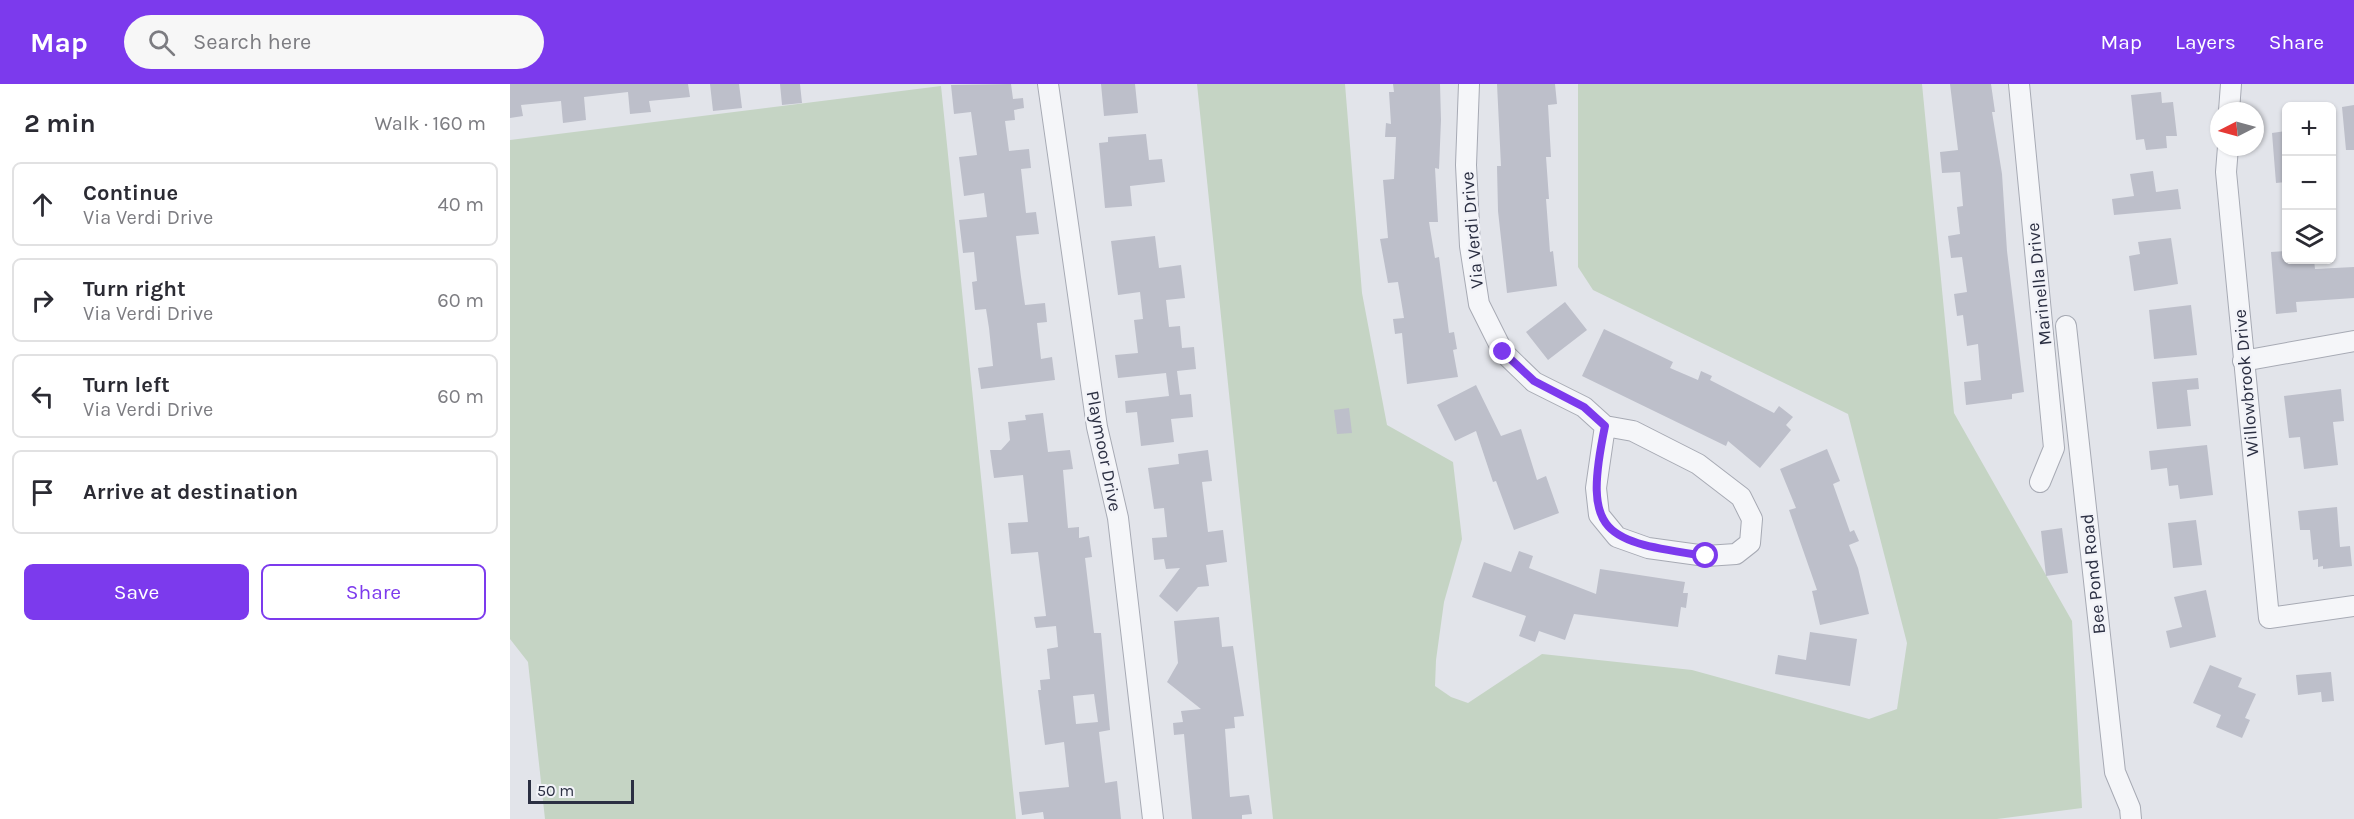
<!DOCTYPE html>
<meta charset="utf-8">
<style>
:root{--surface:#fff;--page:#f7f7f7;--text:#2b2b33;--muted:#7c7c81;--line:#e1e1e2;--accent:#7c3aed}
body{margin:0;font-family:Karla,sans-serif;background:var(--page);color:var(--text)}
.controls{position:absolute;right:18px;top:18px;display:grid;overflow:hidden;border-radius:9px;box-shadow:0 2px 4px #0004}
.controls button{width:54px;height:54px;display:grid;place-items:center;padding:0;border:0;border-bottom:2px solid var(--line);background:var(--surface);color:var(--text);font:30px sans-serif}
.compass{position:absolute;left:1700px;top:18px;width:54px;height:54px;border-radius:50%;background:var(--surface);box-shadow:0 2px 4px #0004;rotate:264deg}
.scale{position:absolute;left:18px;bottom:15px;width:106px;box-sizing:border-box;padding-left:6px;border:3px solid #2b2f42;border-top:0;font-size:16px;line-height:21px;white-space:nowrap;color:#2b2f42;-webkit-text-stroke:4px #f2f3f8;paint-order:stroke}
.stop{position:absolute;width:18px;height:18px;margin:-14px;border:4px solid #7c3aed;border-radius:50%;background:#fff}
.stop.end{background:#7c3aed;border-color:#fff;box-shadow:0 2px 6px #0008}
.list{margin:0;padding:0;list-style:none}
h2{display:flex;justify-content:space-between;align-items:center;height:78px;margin:0;padding:0 24px;font-size:26px}
h2 small{font-size:20px;font-weight:400;color:var(--muted)}
.list li{display:grid;grid-template-columns:39px 1fr auto;gap:18px;align-items:center;box-sizing:border-box;height:84px;margin:0 12px 12px;padding:0 12px;border:2px solid var(--line);border-radius:9px}
.list b{display:block;font-size:22px;white-space:nowrap}
.list p{margin:0;font-size:20px;white-space:nowrap;color:var(--muted)}
.list em{font-size:20px;font-style:normal;color:var(--muted)}
.actions{display:flex;gap:12px;padding:18px 24px}
.actions a{flex:1;padding:14px 0;border:2px solid var(--accent);border-radius:9px;text-align:center;font-size:21px;color:var(--accent)}
.actions .main{background:var(--accent);color:#fff}
.icon{flex:none;width:33px;height:33px;fill:none;stroke:currentColor;stroke-width:2;stroke-linecap:round;stroke-linejoin:round}
.map{position:relative;flex:none;width:1844px;height:735px;overflow:hidden}
header{display:flex;align-items:center;gap:36px;box-sizing:border-box;height:84px;padding:0 30px;background:var(--accent);color:#fff}
header strong{font-size:28px}
nav{display:flex;gap:33px;margin-inline-start:auto;font-size:21px}
.search{width:420px;height:54px;background:var(--page);display:flex;align-items:center;gap:15px;box-sizing:border-box;padding:0 21px;border-radius:33px;color:var(--muted);font-size:22px}
main{display:flex}
aside{flex:1;background:var(--surface)}
.map>svg:first-child{display:block}
.green{fill:#c5d4c4}
.building{fill:#bdbfca;fill-rule:evenodd}
.lines{fill:none;stroke-linecap:round;stroke-linejoin:round}
.minor-casing{stroke:#a7aab4;stroke-width:22}
.minor{stroke:#f5f6f9;stroke-width:20}
.route{stroke:#7c3aed;stroke-width:8}
.labels{text-anchor:middle;stroke-width:5;stroke-linejoin:round;paint-order:stroke}
.street-label{font-size:18px;fill:#2b2f42;stroke:#f2f3f8}
</style>
<header>
<strong>Map</strong>
<div class="search"><svg class="icon" aria-label="search" viewBox="0 0 24 24"><circle cx="10" cy="10" r="6"/><path d="M15 15l6 6"/></svg>Search here</div>
<nav><a>Map</a><a>Layers</a><a>Share</a></nav>
</header>
<main>
<aside>
<h2>2 min<small>Walk · 160 m</small></h2>
<ul class="list">
<li><svg class="icon" aria-label="ahead" viewBox="0 0 24 24"><path d="M12 20V5M6 11l6-6 6 6"/></svg><div><b>Continue</b><p>Via Verdi Drive</p></div><em>40 m</em></li>
<li><svg class="icon" aria-label="right" viewBox="0 0 24 24"><path d="M7 20v-9h11M14 6l5 5-5 5"/></svg><div><b>Turn right</b><p>Via Verdi Drive</p></div><em>60 m</em></li>
<li><svg class="icon" aria-label="left" viewBox="0 0 24 24"><path d="M17 20v-9H6M10 6l-5 5 5 5"/></svg><div><b>Turn left</b><p>Via Verdi Drive</p></div><em>60 m</em></li>
<li><svg class="icon" aria-label="arrive" viewBox="0 0 24 24"><path d="M6 21V4h12l-3 4 3 4H6"/></svg><div><b>Arrive at destination</b></div></li>
</ul>
<div class="actions"><a class="main">Save</a><a>Share</a></div>
</aside>
<div class="map">
<svg width="1844" height="735" viewBox="0 0 1844 735">
<rect width="100%" height="100%" fill="#e2e4ea"/>
<!-- green -->
<path class="green" d="M687 0H835L852 209 877 341 943 378 952 455 934 518 926 576 925 602 941 613 958 619 1032 570 1182 586 1359 635 1387 625 1397 559 1338 330 1083 206 1068 183V0H1412L1444 329 1562 537 1572 724 1487 735H763Z
M431 2 506 735H35L18 578 0 555V56Z"/>
<!-- building -->
<path class="building" d="M0 0H178L180 13 139 17 141 28 120 30 118 8 74 13 76 36 53 39 51 17 11 21 13 32 0 34Z
M200 0H229L232 24 203 27Z
M270 0H290L292 19 272 21Z
M501 0 503 15 513 14 514 24 504 26 505 36 495 37 499 67 519 65 521 84 511 85 516 129 526 128 529 150 506 152 511 193 515 221 535 219 537 238 527 239 531 275 542 273 545 296 471 305 468 284 483 282 479 244 476 225 465 226 462 198 467 197 464 168 453 169 449 136 477 133 474 109 454 112 449 73 467 71 461 28 444 30 441 1Z
M591 0H625L628 29 594 32Z
M883 0H930L931 36 929 85 925 84 928 138H919L925 174 929 173 939 249 944 248 947 265 943 266 948 293 897 300 892 249 885 250 883 235 894 234 888 198 878 199 870 155 878 154 873 96 884 95 886 53H875L876 39 881 40 879 8H884Z
M987 0H1045L1047 20 1038 21 1041 73H1036L1039 115H1036L1040 168 1043 167 1047 202 997 209 988 127 987 82H991Z
M1440 0H1481L1485 28H1482L1492 90 1497 167 1514 308 1502 310V315L1456 321 1454 298 1471 296 1468 260 1457 262 1453 231 1447 232 1444 210 1457 208 1452 173 1441 174 1438 152 1450 150 1447 123 1453 122 1450 88 1432 89 1430 68 1448 66Z
M1651 8 1652 19 1663 18 1667 52H1656L1657 64 1636 66 1634 55 1626 56 1621 11Z
M1844 21V66H1836L1832 23Z
M1776 47V98L1766 99 1762 49Z
M636 50 639 76 652 75 655 98 620 102 622 122 595 124 589 59 598 58V53Z
M1643 87 1646 108 1668 105 1671 125 1604 131 1602 115 1624 112 1620 90Z
M645 152 649 184 671 181 675 214 656 216 659 243 670 242 672 264 684 263 686 285 667 287 670 311 681 310 683 333 661 335 664 358 631 362 627 328 616 329 615 317 659 312 656 289 608 294 605 271 628 269 624 236 633 235 630 208 608 211 601 157Z
M1661 154 1668 200 1624 207 1619 172 1630 170 1628 158Z
M1776 167V176H1804L1805 185 1844 183V214L1786 218 1787 228 1766 230 1761 168Z
M1055 218 1077 246 1038 276 1016 248Z
M1681 221 1687 271 1644 275 1639 226Z
M1094 245 1163 278 1160 284 1188 296 1191 287 1202 292 1200 296 1264 329 1269 322 1283 333 1276 341 1281 346 1250 384 1218 357 1216 362 1072 292Z
M1688 294 1689 305 1677 306 1681 342 1647 345 1642 298Z
M966 301 991 352 1011 345 1027 396 1036 392 1049 429 1004 446 986 397 983 398 966 347 945 357 927 321Z
M1831 305 1834 337 1823 338 1828 381 1794 385 1790 353 1779 354 1774 312Z
M839 324 842 349 827 350 824 326Z
M533 329 538 368 560 366 563 385 553 386 558 444 569 443V454L579 452 582 473 575 474 584 549H591L600 646 589 648 595 699 607 697 611 735H534L533 728 512 731 509 708 559 703 554 658 535 661 528 606H531L530 596 540 595 537 565 548 563 546 542 526 544 524 533 536 532 528 468 501 470 498 439 518 438 513 391 484 394 480 366H491L500 356 498 338 516 336 515 331ZM584 610 588 638 566 640 563 612Z
M1697 361 1703 411 1670 415 1668 401 1659 402 1657 384 1641 386 1639 367Z
M1317 365 1330 397 1323 400 1340 448 1344 446 1349 457 1339 461 1348 484 1359 530 1310 541 1302 507 1307 506 1279 426 1286 424 1270 385Z
M698 366 702 397 692 398 698 448 713 446 717 478 696 481 699 502 688 503 667 528 649 512 670 484 656 485 654 475 644 476 642 454 657 453 654 424 644 425 638 384 669 380 668 370Z
M1827 423 1830 463 1840 462 1842 482 1813 485V482L1808 483V475L1803 476 1800 446H1790L1788 427Z
M1686 436 1692 481 1663 484 1658 439Z
M1552 444 1558 489 1536 492 1531 447Z
M1009 467 1023 472 1019 484 1086 510 1090 485 1175 498 1173 509H1178L1176 524 1171 523 1168 543 1064 530 1055 556 1029 547 1025 558 1009 552 1016 532 962 513 974 478 1001 488Z
M1696 506 1706 553 1660 564 1656 547 1672 543 1664 513Z
M709 533 712 563 723 562 734 632 724 633 725 644 715 645 720 713 739 711 742 730 732 731V735H682L674 650 664 651 663 639 673 638 671 627 691 625 657 598 668 579 664 537Z
M1300 548 1347 555 1340 602 1265 590 1268 571 1296 576Z
M1700 581 1732 594 1728 603 1746 610 1735 634 1740 636 1732 654 1706 643 1711 631 1683 619Z
M1821 588 1824 617 1812 618 1811 608 1788 611 1786 591Z"/>
<g class="lines">
<defs>
<path id="minor" d="M538 0 587 343 608 434 643 735
M959 0 956 81 960 162 969 220 993 268 1024 298 1074 323 1095 342 1123 347 1188 380 1231 413 1242 435 1240 459 1226 470 1196 472 1138 464 1107 453 1089 431 1086 404 1095 342
M1509 0 1544 364 1530 398
M1719 27 1721 0
M1718 63 1716 88 1759 534 1844 522
M1556 242 1605 688 1620 724 1621 735
M1733 277 1844 257"/>
</defs>
<!-- minor casing -->
<use href="#minor" class="minor-casing"/>
<!-- minor -->
<use href="#minor" class="minor"/>
</g>
<g class="lines">
<!-- route -->
<path class="route" d="M993 268 1024 297 1074 323 1095 342C1072 452 1094 457 1196 472"/>
</g>
<g class="labels">
<!-- street labels -->
<g class="street-label">
<text transform="translate(962 146) rotate(-95)" y="6">Via Verdi Drive</text>
<text transform="translate(1529 200) rotate(-96)" y="6">Marinella Drive</text>
<text transform="translate(1736 299) rotate(-95)" y="6">Willowbrook Drive</text>
<text transform="translate(594 367) rotate(79)" y="6">Playmoor Drive</text>
<text transform="translate(1583 490) rotate(-96)" y="6">Bee Pond Road</text>
</g>
</g>
</svg>
<div class="controls">
<button>+</button>
<button>−</button>
<button><svg class="icon" aria-label="layers" viewBox="0 0 24 24"><path d="M12 4l9 5-9 5-9-5zM3 14l9 5 9-5"/></svg></button>
</div>
<svg class="compass" viewBox="-18 -18 36 36"><path d="M0-13l5 13h-10z" fill="#e53935"/><path d="M0 13l5-13h-10z" fill="#7c7c81"/></svg>
<div class="scale">50 m</div>
<div class="stop" style="left:1196px;top:472px"></div>
<div class="stop end" style="left:993px;top:268px"></div>
</div>
</main>
